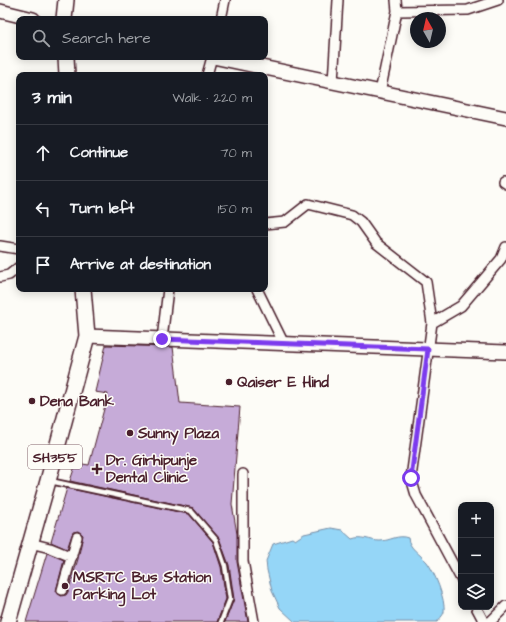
<!DOCTYPE html>
<meta charset="utf-8">
<style>
:root{--surface:#171b24;--page:#242831;--text:#f1f3f6;--muted:#9ea1a6;--line:#363941}
body{margin:0;font-family:"Architects Daughter",sans-serif;background:var(--page);color:var(--text)}
.controls{position:absolute;right:12px;bottom:12px;display:grid;overflow:hidden;border-radius:8px;box-shadow:0 2px 10px #0003}
.controls button{width:36px;height:36px;display:grid;place-items:center;padding:0;border:0;border-bottom:1px solid var(--line);background:var(--surface);color:var(--text);font:20px sans-serif}
.compass{position:absolute;left:410px;top:12px;width:36px;height:36px;border-radius:50%;background:var(--surface);box-shadow:0 2px 10px #0003;rotate:352deg}
.stop{position:absolute;width:12px;height:12px;margin:-9px;border:3px solid #7c3aed;border-radius:50%;background:#fff}
.stop.end{background:#7c3aed;border-color:#fff;box-shadow:0 1px 4px #0008}
.list{margin:0;padding:0;list-style:none}
h2{display:flex;justify-content:space-between;align-items:center;height:52px;margin:0;padding:0 16px;font-size:17px}
h2 small{font-size:13px;font-weight:400;color:var(--muted)}
.list li{display:grid;grid-template-columns:26px 1fr auto;gap:12px;align-items:center;box-sizing:border-box;height:56px;padding:0 16px;border-top:1px solid var(--line)}
.list b{display:block;font-size:15px;white-space:nowrap}
.list em{font-size:13px;font-style:normal;color:var(--muted)}
.icon{flex:none;width:22px;height:22px;fill:none;stroke:currentColor;stroke-width:2;stroke-linecap:round;stroke-linejoin:round}
.map{position:relative;flex:none;width:506px;height:622px;overflow:hidden}
.search{position:absolute;background:var(--surface);box-shadow:0 2px 10px #0003;left:16px;top:16px;width:252px;height:44px;display:flex;align-items:center;gap:10px;box-sizing:border-box;padding:0 14px;border-radius:8px;color:var(--muted);font-size:15px}
.panel{position:absolute;background:var(--surface);box-shadow:0 2px 10px #0003;left:16px;top:72px;width:252px;height:220px;border-radius:8px}
.map>svg:first-child{display:block}
.water{fill:#95d6f7;stroke:#778da5}
.building{fill:#c6abd8;stroke:#4a1f2b}
.lines{fill:none;stroke-linecap:round;stroke-linejoin:round}
.lane-casing{stroke:#4a1f2b;stroke-width:8}
.street-casing{stroke:#4a1f2b;stroke-width:12}
.secondary-casing{stroke:#4a1f2b;stroke-width:16}
.primary-casing{stroke:#4a1f2b;stroke-width:18}
.lane{stroke:#fdfcf7;stroke-width:4.5}
.street{stroke:#fdfcf7;stroke-width:9}
.secondary{stroke:#fdfcf7;stroke-width:13}
.primary{stroke:#fdfcf7;stroke-width:15}
.route{stroke:#7c3aed;stroke-width:5}
.poi-dot{fill:#4a1f2b;stroke:#fdfcf7;stroke-width:1.5}
.labels{text-anchor:middle;stroke-width:3;stroke-linejoin:round;paint-order:stroke}
.shield{fill:#fdfcf7;stroke:#806168;stroke-width:1}
.shield-label{font-size:14px;font-weight:bold;fill:#4a1f2b}
.poi-label{font-size:15px;font-weight:bold;fill:#4a1f2b;stroke:#fdfcf7;text-anchor:start}
</style>
<div class="map">
<svg width="506" height="622" viewBox="0 0 506 622">
<rect width="100%" height="100%" fill="#fdfcf7"/>
<filter id="ink" filterUnits="userSpaceOnUse"><feTurbulence type="fractalNoise" baseFrequency=".025" numOctaves="2"/><feDisplacementMap in="SourceGraphic" scale="8" xChannelSelector="R" yChannelSelector="G"/><feConvolveMatrix kernelMatrix="1 2 1 2 8 2 1 2 1" color-interpolation-filters="sRGB"/></filter>
<g filter="url(#ink)">
<!-- water -->
<path class="water" d="M331 528 342 530 352 539C362 535 370 541 380 541 390 541 398 534 408 538 409 548 420 554 427 562 434 571 446 600 444 612 443 616 439 619 437 622H295L280 608 272 591 267 570 266 561 273 544 292 538 295 540 304 534Z"/>
<!-- building -->
<path class="building" d="M106 345 173 347 180 403 240 407 232 504 237 534V562L248 622H225L234 599 229 565 219 538 193 508 70 481 76 463 89 465 108 394 95 392Z
M67 488 189 514 213 542 221 567 226 599 217 622H26L47 553 64 560 56 591 61 596 66 595 68 592 78 559 83 535 78 531 73 532 67 549 51 542Z"/>
<g class="lines">
<defs>
<path id="lane" d="M50 481 191 511 216 540 225 566 230 599 221 622"/>
<path id="street" d="M396 0 397 11
M221 19 225 0
M207 75 212 57
M333 82 338 0
M380 92 397 11 468 10 498 0
M503 182 506 184
M265 224 285 222 308 204 352 215 361 222 376 243 426 282 432 323 411 478 416 495 461 579
M0 246 19 249
M0 277 9 275 19 267
M257 289 284 344
M432 323 461 306 501 259 506 247
M162 339 168 289
M243 474V561L254 622
M30 543 50 548 72 557
M62 590 77 537
M476 607 484 622
M490 622 506 606"/>
<path id="secondary" d="M0 11 33 19
M213 57 506 118
M87 336 506 352"/>
<path id="primary" d="M64 19 66 0
M66 57 67 75
M8 622 48 481 87 336 83 289"/>
</defs>
<!-- lane casing -->
<use href="#lane" class="lane-casing"/>
<!-- street casing -->
<use href="#street" class="street-casing"/>
<!-- secondary casing -->
<use href="#secondary" class="secondary-casing"/>
<!-- primary casing -->
<use href="#primary" class="primary-casing"/>
<!-- lane -->
<use href="#lane" class="lane"/>
<!-- street -->
<use href="#street" class="street"/>
<!-- secondary -->
<use href="#secondary" class="secondary"/>
<!-- primary -->
<use href="#primary" class="primary"/>
</g>
</g>
<g class="lines" filter="url(#ink)">
<!-- route -->
<path class="route" d="M162 339 428 349 411 478"/>
</g>
<!-- markers -->
<g class="poi-dot">
<circle cx="229" cy="382" r="4"/>
<circle cx="32" cy="401" r="4"/>
<circle cx="130" cy="433" r="4"/>
<path d="M95 463h4v4h4v4h-4v4h-4v-4h-4v-4h4z"/>
<circle cx="65" cy="586" r="4"/>
</g>
<g class="labels">
<!-- shield labels -->
<rect class="shield" x="28" y="445" width="54" height="24" rx="3"/>
<g class="shield-label">
<text x="55" y="462">SH355</text>
</g>
<!-- poi labels -->
<g class="poi-label">
<text x="237" y="387">Qaiser E Hind</text>
<text x="40" y="406">Dena Bank</text>
<text x="138" y="438">Sunny Plaza</text>
<text x="106" y="465">Dr. Girhipunje<tspan x="106" dy="17">Dental Clinic</tspan></text>
<text x="73" y="582">MSRTC Bus Station<tspan x="73" dy="17">Parking Lot</tspan></text>
</g>
</g>
</svg>
<div class="controls">
<button>+</button>
<button>−</button>
<button><svg class="icon" aria-label="layers" viewBox="0 0 24 24"><path d="M12 4l9 5-9 5-9-5zM3 14l9 5 9-5"/></svg></button>
</div>
<svg class="compass" viewBox="-18 -18 36 36"><path d="M0-13l5 13h-10z" fill="#e53935"/><path d="M0 13l5-13h-10z" fill="#9ea1a6"/></svg>
<div class="stop" style="left:411px;top:478px"></div>
<div class="stop end" style="left:162px;top:339px"></div>
<div class="search"><svg class="icon" aria-label="search" viewBox="0 0 24 24"><circle cx="10" cy="10" r="6"/><path d="M15 15l6 6"/></svg>Search here</div>
<section class="panel">
<h2>3 min<small>Walk · 220 m</small></h2>
<ul class="list">
<li><svg class="icon" aria-label="ahead" viewBox="0 0 24 24"><path d="M12 20V5M6 11l6-6 6 6"/></svg><div><b>Continue</b></div><em>70 m</em></li>
<li><svg class="icon" aria-label="left" viewBox="0 0 24 24"><path d="M17 20v-9H6M10 6l-5 5 5 5"/></svg><div><b>Turn left</b></div><em>150 m</em></li>
<li><svg class="icon" aria-label="arrive" viewBox="0 0 24 24"><path d="M6 21V4h12l-3 4 3 4H6"/></svg><div><b>Arrive at destination</b></div></li>
</ul>
</section>
</div>
